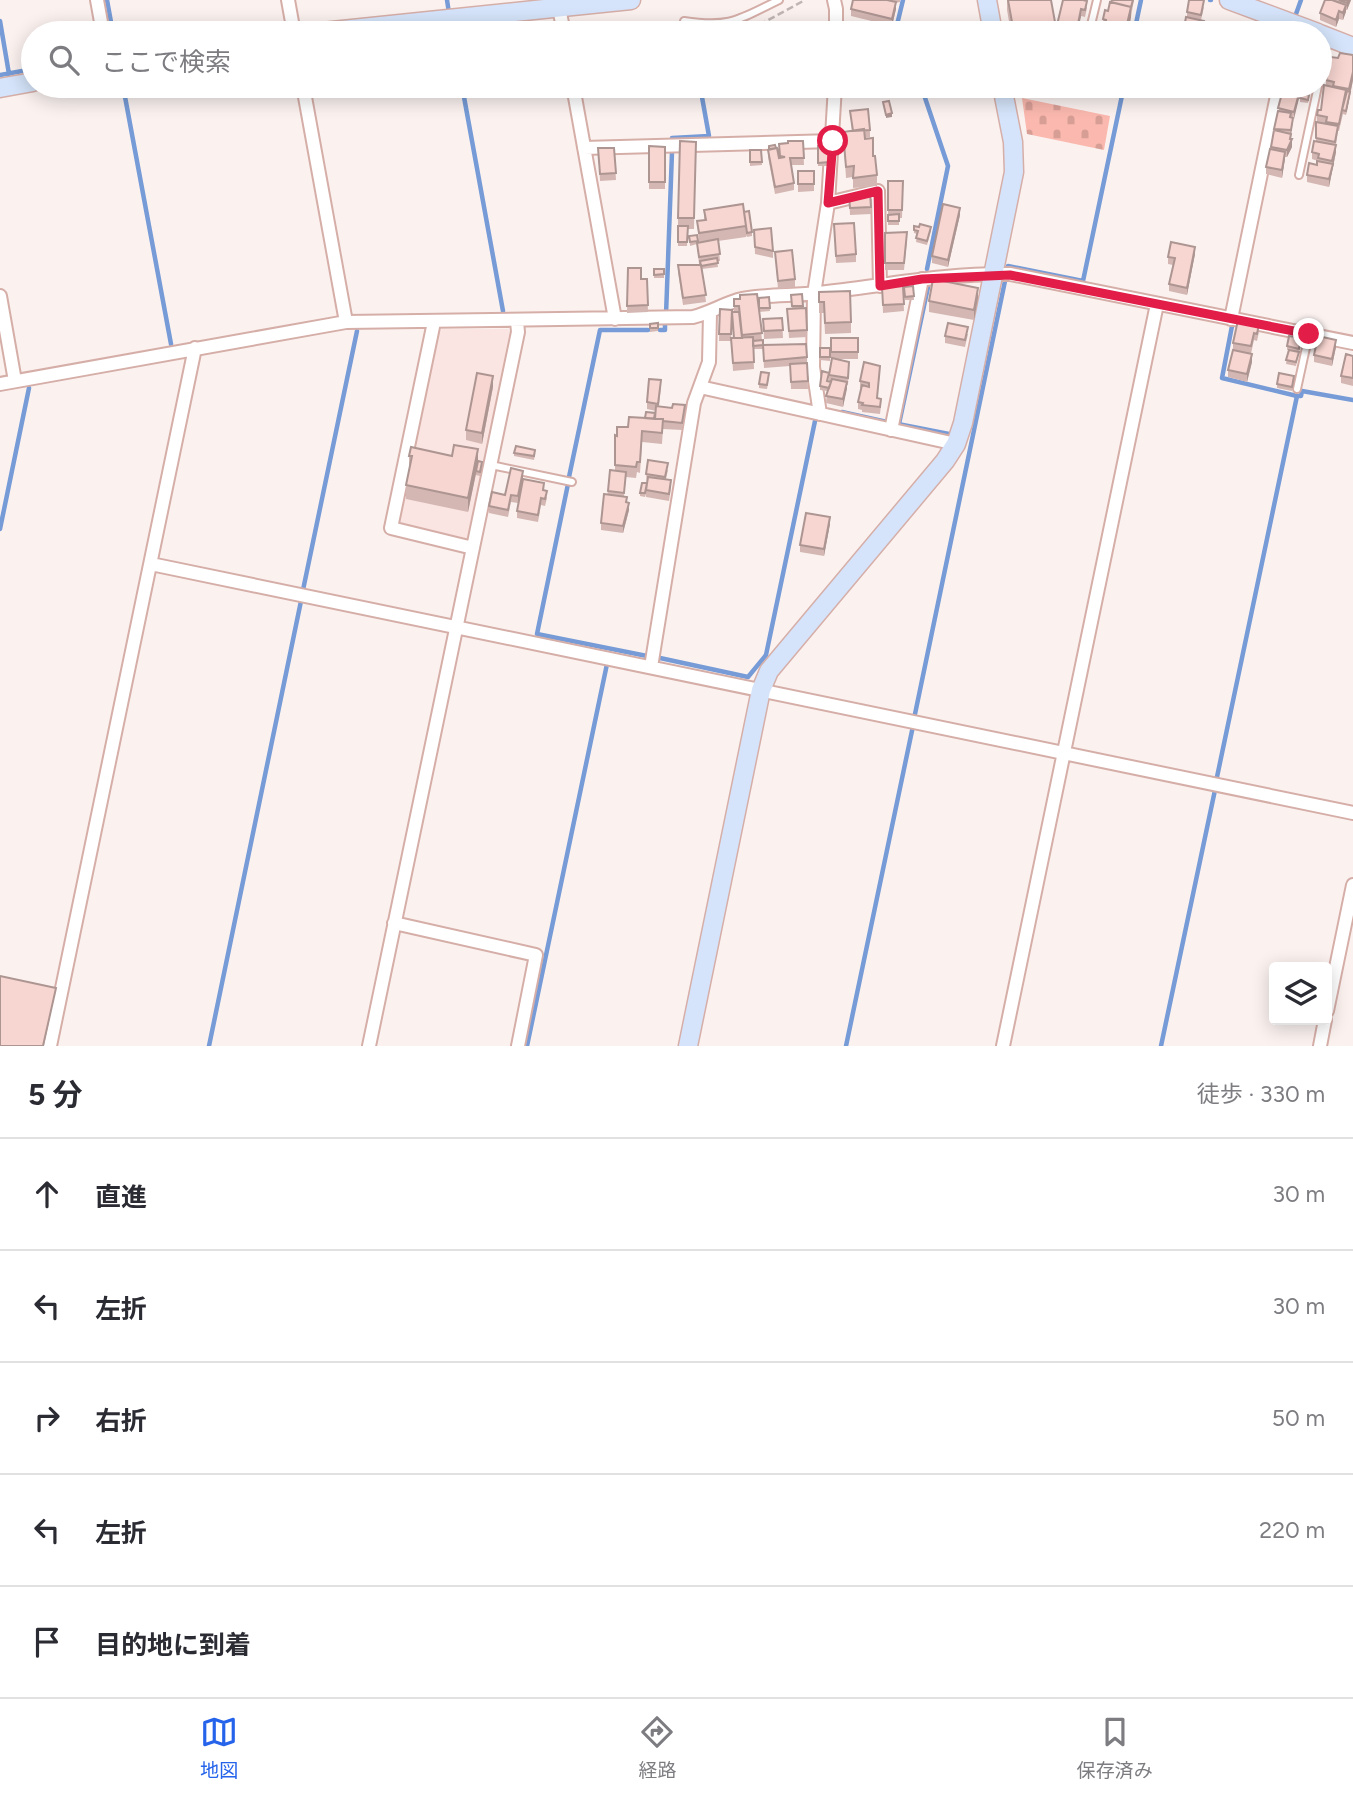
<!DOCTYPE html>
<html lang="ja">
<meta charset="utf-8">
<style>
:root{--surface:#fff;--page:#f7f7f7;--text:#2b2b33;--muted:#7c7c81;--line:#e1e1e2;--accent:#2563eb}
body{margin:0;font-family:Figtree,"Noto Sans JP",sans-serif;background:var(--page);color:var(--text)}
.controls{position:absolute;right:21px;bottom:21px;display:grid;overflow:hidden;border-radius:7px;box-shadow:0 4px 18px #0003}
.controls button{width:63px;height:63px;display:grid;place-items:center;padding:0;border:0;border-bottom:2px solid var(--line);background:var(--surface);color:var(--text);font:35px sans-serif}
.stop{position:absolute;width:21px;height:21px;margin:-16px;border:5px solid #e11d48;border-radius:50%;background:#fff}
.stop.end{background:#e11d48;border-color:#fff;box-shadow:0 2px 7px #0008}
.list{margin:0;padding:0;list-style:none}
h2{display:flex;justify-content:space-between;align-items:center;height:91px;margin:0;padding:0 28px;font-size:30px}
h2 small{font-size:23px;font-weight:400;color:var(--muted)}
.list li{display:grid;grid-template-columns:46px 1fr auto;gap:21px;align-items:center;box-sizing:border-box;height:112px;padding:0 28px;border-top:2px solid var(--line)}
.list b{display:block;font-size:26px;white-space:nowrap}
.list em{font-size:23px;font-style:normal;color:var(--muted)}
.icon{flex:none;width:38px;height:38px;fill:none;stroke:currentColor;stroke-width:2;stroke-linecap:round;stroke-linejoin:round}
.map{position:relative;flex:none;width:1353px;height:1046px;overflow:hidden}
.search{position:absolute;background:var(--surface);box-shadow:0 4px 18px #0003;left:21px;right:21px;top:21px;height:77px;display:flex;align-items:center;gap:18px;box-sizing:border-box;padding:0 24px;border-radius:38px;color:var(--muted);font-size:26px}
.sheet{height:651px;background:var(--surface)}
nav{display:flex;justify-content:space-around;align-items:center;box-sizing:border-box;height:98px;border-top:2px solid var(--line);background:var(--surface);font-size:19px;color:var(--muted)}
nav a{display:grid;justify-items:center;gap:4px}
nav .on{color:var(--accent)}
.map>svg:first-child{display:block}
.built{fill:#fae5e2}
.cemetery{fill:url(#cemetery-stones)}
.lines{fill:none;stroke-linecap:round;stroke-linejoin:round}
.stream{stroke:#769bd6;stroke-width:4.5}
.lane-casing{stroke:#d6aea8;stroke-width:10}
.street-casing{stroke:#d6aea8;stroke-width:16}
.secondary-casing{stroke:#d6aea8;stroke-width:21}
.path{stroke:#c0b5b2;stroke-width:2.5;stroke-dasharray:7 3.5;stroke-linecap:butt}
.lane{stroke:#fff;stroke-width:6}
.street{stroke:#fff;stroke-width:12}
.secondary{stroke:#d5e4fa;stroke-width:18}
.wall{fill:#d4b7b3}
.shaded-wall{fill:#ad9592}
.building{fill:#f7d5d0;stroke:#ad9592;stroke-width:2}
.route{stroke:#e11d48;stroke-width:9}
</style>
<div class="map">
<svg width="1353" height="1046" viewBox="0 0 1353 1046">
<defs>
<pattern id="cemetery-stones" width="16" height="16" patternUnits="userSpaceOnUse" patternTransform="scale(1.75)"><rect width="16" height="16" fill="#fab8ae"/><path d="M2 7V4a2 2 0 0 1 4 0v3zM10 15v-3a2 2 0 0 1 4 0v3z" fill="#d79e96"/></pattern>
</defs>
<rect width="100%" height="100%" fill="#fbf2f0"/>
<!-- built -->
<path class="built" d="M442 329H508L511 333 467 541 395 526 435 338Z"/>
<!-- cemetery -->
<path class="cemetery" d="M1022 98 1110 116 1104 150 1027 134Z"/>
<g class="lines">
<!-- stream -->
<path class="stream" d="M107 0 113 33
M447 0 449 13
M1210 0H1211
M1296 14 1301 0
M0 21 9 74
M452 30 453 33
M895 33 903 0
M1134 33 1141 0
M0 75 33 69
M123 86 171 344
M462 86 503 311
M921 86 948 166 927 269
M672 142V138L709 136 700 86
M1008 266 1083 281 1124 86
M666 315 672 152
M1232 326 1222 378 1297 396
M660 330H665V325
M842 412 887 422
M898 424 949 434
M899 424 928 287
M569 477 600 330H648
M568 484 537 634 647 656
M0 529 29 388
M303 590 357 331
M660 658 748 677 766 655 815 421
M915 714 1005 281
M1217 777 1297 396H1301L1302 391 1353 400
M209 1046 301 601
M527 1046 607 664
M846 1046 913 726
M1161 1046 1215 790"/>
<defs>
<path id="lane" d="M684 21C730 28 738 20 779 0
M1089 33 1097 0
M1320 78 1328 39
M1299 175 1318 86
M1297 389 1309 334
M491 465 572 482"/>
<path id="street" d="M97 0 103 33
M288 0 294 33
M834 0 836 9V33
M559 8 564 33
M303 86 346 322
M573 86 615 319
M584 148 833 141
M828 203 878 191 880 286
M0 296 15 381
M1231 319 1279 86
M434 322 391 528 473 548
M0 384 346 322 693 317C709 313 722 305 738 300 759 294 795 296 818 293 882 286 946 273 1010 274L1353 343
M700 387 956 444
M820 414 813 367 814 294 828 203 835 86
M891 430 922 279
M151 564 1353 813
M651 667 694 403 709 362 710 313
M394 923 536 955 518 1046
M1327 1011 1353 885
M50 1046 195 348
M369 1046 518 332 517 321
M1003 1046 1157 304
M1320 1046 1325 1020"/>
<path id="secondary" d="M987 0 993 33
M1229 0 1318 33
M313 33 631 0
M1320 34 1353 47
M0 88 33 82
M688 1046 761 690 769 671 945 461 956 444 963 423 1014 172 1013 142 1002 86"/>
</defs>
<!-- lane casing -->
<use href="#lane" class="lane-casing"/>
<!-- street casing -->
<use href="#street" class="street-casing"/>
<!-- secondary casing -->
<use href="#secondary" class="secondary-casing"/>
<!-- path -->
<path class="path" d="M750 30 805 0"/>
<!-- lane -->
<use href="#lane" class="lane"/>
<!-- street -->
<use href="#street" class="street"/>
<!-- secondary -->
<use href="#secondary" class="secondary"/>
</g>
<!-- wall -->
<path class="wall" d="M853 0H900V2L896 3V9L892 26 851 16V9Z
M1007 0H1051L1057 33H1011L1007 10Z
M1084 0 1087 8 1085 17 1081 16 1078 33 1057 32V25Z
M1134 0 1128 33H1104L1103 19 1108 11 1111 2Z
M1325 0H1351L1347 10H1346L1343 20 1339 19 1336 27 1320 20V13Z
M1204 7 1201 20 1204 28 1203 33H1183L1187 17V12Z
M1338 58 1353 80 1346 115 1343 114 1339 131H1338L1336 145V152L1329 187 1307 182V175L1317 165 1318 161 1312 159V152L1316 141 1317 115 1321 110 1326 86V80Z
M1020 86H1052V89L1035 92V89L1021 91Z
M1284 86H1302L1293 119 1291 137 1292 147 1287 157H1285L1282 178 1266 174V167Z
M1300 98 1309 99 1308 103 1300 102Z
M850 111 870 130V137L865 138 873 156 877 175V186L853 188V177L846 178 843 132 852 131Z
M803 141 804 165H791L794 183V190L775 194 768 157 769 146 779 158V144Z
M696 142 694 229H688L687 246H678V218Z
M828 145 829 166H818V163Z
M649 146 665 147V189H649Z
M598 148H614L616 180 600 181Z
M750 150H761L762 165 750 166Z
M798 171 814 184V191L798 192Z
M888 181H903L902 218H899V225H888Z
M870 193 871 214 850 215 849 195Z
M704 210 744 212 752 232V236L747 237 746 235V237L718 241 720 261H717L718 267 702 269 706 302 683 305 678 272V265H700V264H699L697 244 690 246 689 236 697 235 698 243 699 242 697 221 704 220Z
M960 215 948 267 932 263V256Z
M834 224 856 254V262L836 263Z
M914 226 931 231 927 245 916 242 917 234 914 233Z
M754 230 773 251V258L755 254Z
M885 233 907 240 904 270H885Z
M775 252 795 279V287L778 289Z
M1195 254 1187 295 1169 291V284L1173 265 1168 264V257Z
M628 268 641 279H647L648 312 627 313Z
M654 269H664V278H654Z
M903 286 904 311 883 313 882 287Z
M913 286 914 300H905L904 287Z
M819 292 851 322V333L825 334 824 313H819Z
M791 295 803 306V309L806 308 807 337 789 338 787 309H792Z
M769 297 770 311 759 312 762 340 753 341 754 369 733 371 731 338H733L732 316 731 341H719L720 309 734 312V299L759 308Z
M978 298 974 320 929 312V301Z
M782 318 783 338 764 339 763 319Z
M658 323V331L650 332V324Z
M1259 332 1257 341 1254 340 1251 354 1233 350V343Z
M968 334 965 347 945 343V336Z
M831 338H858V359H835L849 362 848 385H847L843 407 826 403 827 391 820 390V386L829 377 828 381H829V375L832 359H831Z
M753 341 763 345 806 344 808 389H791L790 366 764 368 763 349H753Z
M1301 342 1296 366 1286 364 1288 350H1287V346Z
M1336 347 1332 366 1314 362V355Z
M820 348H830V361L820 360Z
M1353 356V386L1341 383V376Z
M1252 362 1247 382 1228 377V370Z
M880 373 877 398 881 406 880 414 862 412V410L858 409V402L861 388H860V381Z
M769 377 767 389 759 388V384Z
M1294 380 1292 391 1277 388V384Z
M493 387 482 444 466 440V430Z
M661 387 659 406 685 412 682 430 663 429 662 444 642 442 640 473 637 472 636 478 626 477 624 496 629 510 623 533 601 530V523L608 491 615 470V435L617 436 628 427 655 413 656 411 647 409V402Z
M514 453 535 454 534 460 514 456Z
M409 456 478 462 482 466 480 476 476 475V473L468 512 406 499V485L409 470Z
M668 470 666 479 671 487 669 501 646 497V494L645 497 640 496V493L647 483 646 474Z
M523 478 518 503 511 502 508 517 489 513V506L505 495Z
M544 490 547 498 545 506 541 505 538 522 517 518V511Z
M830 524 824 556 800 552V545Z"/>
<!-- shaded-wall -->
<path class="shaded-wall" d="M1348 0H1351L1347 10V3Z
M896 2V9L892 26V19Z
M1346 5V12L1343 20V13Z
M1131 7V17L1128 33H1125Z
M1081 9V16L1077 33V29Z
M1339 11V19L1336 27V20Z
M1353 72V80L1346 115 1349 89Z
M1301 86H1302L1294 119V112Z
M892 113V117L886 118V115Z
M1293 118 1290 143 1292 139V147L1287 157V150Z
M1336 145V152L1329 187V179Z
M1285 152V159L1282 178V170Z
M960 208V215L948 267V260Z
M1195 247V254L1187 295V288Z
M978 288V298L974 320V310Z
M1336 340V347L1332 366V359Z
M1252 354V362L1247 382V374Z
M493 376V387L482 444V433Z
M847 382V389L843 407V399Z
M478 449V464L468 512V498Z
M523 471V478L518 503V496Z
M629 503V510L623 533V526Z
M830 517V524L824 556V549Z"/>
<!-- building -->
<path class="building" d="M853 0H887L896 2 892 19 851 9Z
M1008 0H1051L1057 33H1014Z
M1063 0H1083L1087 1 1085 10 1081 9 1077 29 1057 25Z
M1112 0H1133L1131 7 1111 2Z
M1189 0H1204L1201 15 1187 12Z
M1325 0H1332L1346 5 1343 13 1339 11 1336 20 1320 13Z
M1339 0H1348L1347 3Z
M1110 2 1131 7 1125 33H1104L1106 20 1103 19 1105 10 1108 11Z
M1186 17 1204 21 1201 33H1183Z
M809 22V26L797 27V30L796 23Z
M743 23 750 33H736L733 30Z
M810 26 811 33H798L797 27Z
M1340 53 1353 55V72L1349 89 1333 86 1334 82 1326 80 1331 57 1338 58Z
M1324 85 1346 90 1339 124 1326 122 1327 117 1317 115 1318 110H1321Z
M1284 86H1301L1294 112 1278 108Z
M1347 91 1350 92 1346 111 1342 110Z
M1301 93 1309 95 1308 100 1300 98Z
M889 101 892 113 886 115 883 102Z
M868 109 870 130 853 131 850 111Z
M1278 111 1291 113 1290 117 1293 118 1291 130 1274 129Z
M1316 122 1338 126 1335 142 1316 138Z
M864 129 865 139 873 138V156H875L877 175 853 178 854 166 846 167 843 132Z
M1274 130 1291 134 1290 139H1292L1287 150 1271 147Z
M680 141 696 142 694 218H678Z
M788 141H803L804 158H790L794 183 775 187 768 150 777 148 779 158 785 157 780 156 779 144 788 143Z
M1314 141 1336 145 1332 161 1318 158 1319 154 1312 152Z
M775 145 776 148 769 149V146Z
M828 145 829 162 818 163V146Z
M649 146 665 147V182H649Z
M598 148H614L616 173 600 174Z
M1270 149 1285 152 1282 170 1266 167Z
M750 150H761L762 162H750Z
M1317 161 1333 164 1329 179 1307 175 1309 163 1317 165Z
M798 171H814V184H798Z
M888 181H903L902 210H888Z
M870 193 871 207 850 208 849 195Z
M743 204 746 226 699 233 697 221 706 220 704 210Z
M943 204 960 208 948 260 932 256Z
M749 211 752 232 747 233 744 212Z
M899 214V221H888V215Z
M854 223 856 254 836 256 834 224Z
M920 224 931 227 927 241 916 238 918 231 914 230V226L919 227Z
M678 226H688L687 242H678Z
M771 228 773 251 755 247 754 230Z
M907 232 904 263H885V233Z
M697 235 698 241 690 242 689 236Z
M718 239 720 254 699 257 697 243Z
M1171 242 1195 247 1187 288 1169 284 1175 258 1168 257Z
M792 250 795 279 778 281 775 252Z
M717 258 718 263 701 266 700 261Z
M678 265H701L706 295 683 298Z
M628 268H641V279H647L648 305 627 306Z
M654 269H664V274L654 275Z
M933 279 978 288 974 310 929 301Z
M903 286 904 304 883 305 882 287Z
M913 286 914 296 905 297 904 287Z
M850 291 851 322 825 323 824 302H819V292Z
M757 294 762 333 742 335 739 306H734V299H740V295Z
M802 294 803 306H792L791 295Z
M769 297 770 308H759V298Z
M806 308 807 330 789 331 787 309Z
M720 309 732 310 731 334H719Z
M732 312H739L742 338H734Z
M782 318 783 330 764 331 763 319Z
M1238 320 1259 324 1257 334 1254 333 1251 346 1233 343Z
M658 323V328H650V324Z
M948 323 968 327 965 340 945 336Z
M1289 336 1301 338 1299 349 1287 346Z
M1318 336 1336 340 1332 359 1314 355Z
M753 337 754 362 733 363 731 338Z
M831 338H858V352H831Z
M763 340V345L753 346V341Z
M806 344 807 357 764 361 763 345Z
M820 348H830V357H820Z
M1233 350 1252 354 1247 374 1228 370Z
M1289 350 1299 352 1296 362 1286 360Z
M1346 354 1353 356V378L1341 376Z
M832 358 849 362 848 378 829 375Z
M864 362 880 366 877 398 881 399 880 407 862 405 863 403 858 402 862 385 869 387V383L860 381Z
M807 363 808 381 791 382 790 364Z
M822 371 829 373 827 381 831 382 829 388 820 386Z
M761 372 769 373 767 385 759 384Z
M477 373 493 376 482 433 466 430Z
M1279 373 1294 376 1292 387 1277 384Z
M649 379 661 380 658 404 647 402Z
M832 379 847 382 843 399 826 396Z
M673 404 685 405 682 423 663 421V419H655L656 406 672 408Z
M646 412 655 413 654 419 645 418Z
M629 417 663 419 662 433 642 431 640 462H637L636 467 615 465V435L617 436V427H628Z
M454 445 478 449 468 498 406 485 412 456H409L411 447 452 456Z
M516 446 535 450 534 456 514 453Z
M648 460 668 463 665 477 646 474Z
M478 461 482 462 480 472 476 471Z
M511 468 523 471 518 496 511 495 508 510 489 506 492 492 505 495Z
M610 470 626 472 624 493 608 491Z
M648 477 671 480 669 494 646 490Z
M523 479 544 483 543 490 547 491 545 499 541 498 538 515 517 511Z
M642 483H647L645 493H640Z
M604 494 627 497 626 502 629 503 623 526 601 523Z
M806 513 830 517 824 549 800 545Z
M0 976 56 988 43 1046H0Z"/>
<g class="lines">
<!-- route -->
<path class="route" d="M833 141 828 203 878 191 880 286 922 279 1010 275 1309 334"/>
</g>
</svg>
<div class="controls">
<button><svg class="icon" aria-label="layers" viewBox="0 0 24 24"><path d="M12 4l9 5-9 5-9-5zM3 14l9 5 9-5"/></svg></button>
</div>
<div class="stop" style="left:833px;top:141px"></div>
<div class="stop end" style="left:1309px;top:334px"></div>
<div class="search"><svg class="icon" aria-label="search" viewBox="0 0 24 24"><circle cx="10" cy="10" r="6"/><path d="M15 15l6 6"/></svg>ここで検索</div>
</div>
<section class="sheet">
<h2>5 分<small>徒歩 · 330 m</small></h2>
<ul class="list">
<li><svg class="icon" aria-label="ahead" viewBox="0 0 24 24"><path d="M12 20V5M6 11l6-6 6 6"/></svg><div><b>直進</b></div><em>30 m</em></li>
<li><svg class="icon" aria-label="left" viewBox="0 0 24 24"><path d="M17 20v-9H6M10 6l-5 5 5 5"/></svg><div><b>左折</b></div><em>30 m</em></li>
<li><svg class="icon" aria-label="right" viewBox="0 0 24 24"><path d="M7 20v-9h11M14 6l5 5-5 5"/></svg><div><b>右折</b></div><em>50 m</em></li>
<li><svg class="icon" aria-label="left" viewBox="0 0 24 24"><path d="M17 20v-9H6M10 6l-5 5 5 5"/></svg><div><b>左折</b></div><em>220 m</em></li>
<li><svg class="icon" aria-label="arrive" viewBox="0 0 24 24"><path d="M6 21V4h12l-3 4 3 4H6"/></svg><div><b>目的地に到着</b></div></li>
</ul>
</section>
<nav>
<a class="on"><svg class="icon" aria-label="map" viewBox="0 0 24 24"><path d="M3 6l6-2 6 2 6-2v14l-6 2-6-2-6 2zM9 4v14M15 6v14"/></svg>地図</a>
<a><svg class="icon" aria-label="directions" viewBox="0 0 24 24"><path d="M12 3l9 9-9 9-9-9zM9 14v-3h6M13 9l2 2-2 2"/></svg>経路</a>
<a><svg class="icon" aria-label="saved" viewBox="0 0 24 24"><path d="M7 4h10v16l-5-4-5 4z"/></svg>保存済み</a>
</nav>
